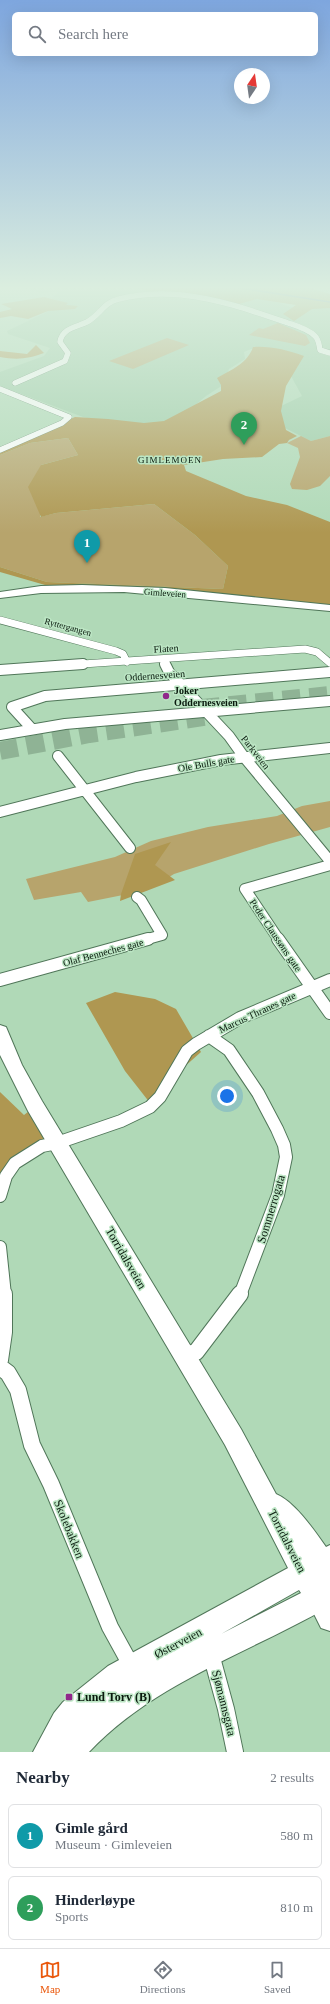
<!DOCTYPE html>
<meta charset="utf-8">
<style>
:root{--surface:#fff;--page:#f2f2f3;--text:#1f2937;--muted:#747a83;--line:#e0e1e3;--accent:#ea580c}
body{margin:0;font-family:"Times New Roman",serif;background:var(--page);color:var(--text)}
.compass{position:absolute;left:234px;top:68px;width:36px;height:36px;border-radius:50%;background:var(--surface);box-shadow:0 4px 16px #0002;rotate:13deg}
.you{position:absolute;left:227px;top:1096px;width:14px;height:14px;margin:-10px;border:3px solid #fff;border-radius:50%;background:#1a73e8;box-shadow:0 0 0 6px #1a73e833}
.badge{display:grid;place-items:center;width:26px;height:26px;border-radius:50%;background:var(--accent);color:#fff;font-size:13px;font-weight:700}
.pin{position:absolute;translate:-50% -33px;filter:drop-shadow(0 1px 2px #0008)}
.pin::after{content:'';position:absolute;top:21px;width:14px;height:12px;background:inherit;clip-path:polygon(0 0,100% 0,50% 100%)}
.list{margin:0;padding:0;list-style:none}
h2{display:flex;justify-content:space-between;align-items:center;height:52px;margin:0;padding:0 16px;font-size:17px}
h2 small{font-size:13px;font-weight:400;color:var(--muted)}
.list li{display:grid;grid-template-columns:26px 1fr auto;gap:12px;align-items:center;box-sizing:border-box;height:64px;margin:0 8px 8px;padding:0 8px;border:1px solid var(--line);border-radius:6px}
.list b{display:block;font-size:15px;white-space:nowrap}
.list p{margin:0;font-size:13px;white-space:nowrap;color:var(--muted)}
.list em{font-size:13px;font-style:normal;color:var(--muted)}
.icon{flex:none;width:22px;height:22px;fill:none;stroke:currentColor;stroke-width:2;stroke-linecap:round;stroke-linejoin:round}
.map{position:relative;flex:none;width:330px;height:1752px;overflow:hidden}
.search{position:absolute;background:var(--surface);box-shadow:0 4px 16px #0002;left:12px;right:12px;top:12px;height:44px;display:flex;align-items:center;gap:10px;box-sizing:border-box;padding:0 14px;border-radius:6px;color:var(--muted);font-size:15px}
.sheet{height:196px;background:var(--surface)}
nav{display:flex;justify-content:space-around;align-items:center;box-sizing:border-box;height:56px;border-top:1px solid var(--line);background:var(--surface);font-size:11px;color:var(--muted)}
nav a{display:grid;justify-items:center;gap:2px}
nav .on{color:var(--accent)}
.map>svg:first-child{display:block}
.built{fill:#9dcca7}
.green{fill:#b7a46c}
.forest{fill:#af9751}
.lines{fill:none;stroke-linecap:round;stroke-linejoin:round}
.stream{stroke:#5c6e95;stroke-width:1.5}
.highway-tunnel{stroke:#8fb395;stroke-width:18;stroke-dasharray:18 9;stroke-linecap:butt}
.street-far4-casing{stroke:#507659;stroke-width:6}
.street-far3-casing{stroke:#507659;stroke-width:8}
.street-far2-casing{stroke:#507659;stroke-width:12}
.street-far1-casing{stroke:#507659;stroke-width:14}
.street-casing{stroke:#507659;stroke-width:18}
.secondary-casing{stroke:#507659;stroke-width:2}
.primary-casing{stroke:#507659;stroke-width:2}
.street-far4{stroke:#fff;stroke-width:5.5}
.street-far3{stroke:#fff;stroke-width:7}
.street-far2{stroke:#fff;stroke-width:10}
.street-far1{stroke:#fff;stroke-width:12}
.street{stroke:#fff;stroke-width:16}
.secondary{fill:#fff;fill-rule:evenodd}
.primary{fill:#fff;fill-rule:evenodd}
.poi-dot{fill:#91278b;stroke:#bce6c4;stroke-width:1.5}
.labels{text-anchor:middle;stroke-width:3;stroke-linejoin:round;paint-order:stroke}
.far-neighbourhood-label{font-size:9px;letter-spacing:1px;fill:#09190d;stroke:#bce6c4}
.far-street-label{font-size:9px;fill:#09190d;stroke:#bce6c4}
.street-label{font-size:10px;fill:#09190d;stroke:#bce6c4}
.poi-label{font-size:10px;font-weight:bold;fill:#09190d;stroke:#bce6c4;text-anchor:start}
.near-street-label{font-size:12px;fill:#09190d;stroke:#bce6c4}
.near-poi-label{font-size:12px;font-weight:bold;fill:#09190d;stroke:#bce6c4;text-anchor:start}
</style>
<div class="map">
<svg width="330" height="1752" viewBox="0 0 330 1752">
<rect width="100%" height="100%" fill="#b0d9b7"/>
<!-- built -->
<path class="built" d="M20 287H151L263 297 296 309 330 307V436L311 441 281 426 277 408 302 396 291 376 298 366 296 358 264 347 251 349 244 352 245 359 229 369 223 385 206 396 179 419 131 429 83 417 0 386V372L44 356 50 348 8 334 7 331 47 312 53 297 59 291 41 293Z"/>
<!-- green -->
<path class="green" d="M278 323 306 335 310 343 305 346 249 335 259 328 263 329Z
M167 338 189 345 133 369 109 361Z
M301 436 311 441 330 436V476L320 486 307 490 292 489 290 484 300 457 298 448 287 443Z
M68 438 78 455 41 465 40 517 56 513 154 504 195 535 228 566 223 589 47 582 0 567V455L30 443Z
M330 801V827L269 844 174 874 148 890 88 902 81 892 34 900 26 879 115 857 151 841 208 827 277 816 302 806Z"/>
<!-- forest -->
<path class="forest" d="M133 287H314L313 289 330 294V308L312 309 294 321 283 314 296 305 257 299 239 304 215 299 155 293Z
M44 297 68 303 66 305 78 306 75 309 48 311 28 319 11 316 0 318V312L12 309 1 304Z
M36 345 44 353C28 359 17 360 0 357V351L27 354Z
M253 347C271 346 287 350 304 356L286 386 281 411 286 430 297 436 289 440 287 443 279 444 262 457 223 459 184 465 186 471 246 496 287 505 330 522V608L52 587 0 572V567L47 582 223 589 228 566 195 535 154 504 56 513 41 517 28 487 41 465 78 455 68 438 30 443 0 455V450L75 417 108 419 144 423 164 421 221 391V385L217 378C231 370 248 363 253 347Z
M171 842 155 865 175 880 120 901 121 894 135 854Z
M115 992 155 999 176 1009 201 1052 174 1076 150 1103 125 1071 86 1003Z
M0 1092 24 1115 33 1108 57 1143 13 1169 0 1180Z"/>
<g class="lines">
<!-- stream -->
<path class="stream" d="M234 287 330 302"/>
<!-- highway-tunnel -->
<path class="highway-tunnel" d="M202 708 330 695
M0 751 89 734 217 715"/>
<defs>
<path id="street-far4" d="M15 383 65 361 68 353 60 342C62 328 77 327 87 322 100 315 104 302 119 299 139 294 161 293 182 295 219 299 253 311 288 323 297 326 308 329 315 336 319 340 319 345 320 350L330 353
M0 389 69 417 62 423 0 450"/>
<path id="street-far3" d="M0 620 116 651 123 654 127 662
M163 659 166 665
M68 665 305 649 317 652 330 663"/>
<path id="street-far2" d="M165 664 169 672 229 736 244 757 330 861
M0 670 83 664
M32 729 12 707 45 696 330 672
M0 735 65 724 330 701
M58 756 130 848
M0 812 136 777 221 760 330 748
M137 897 141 900 162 935 144 940
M279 940 245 889 330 865"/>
<path id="street-far1" d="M278 939 330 1013
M0 980 148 939
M209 1036 229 1050 258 1093 277 1129 284 1145 286 1157 278 1195 240 1295
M0 1196 6 1176 15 1163 42 1146 57 1143 121 1121 150 1107 160 1097 187 1051 196 1044 240 1018 330 980
M0 1247 5 1295"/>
<path id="street" d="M183 1356 196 1352 240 1294
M0 1360 4 1332V1294
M0 1367 8 1373 18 1390 32 1445 51 1484 110 1627 132 1667
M211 1654 226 1709 235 1752"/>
<path id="secondary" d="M82 585 165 588 330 605V611L124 592 41 593 0 598V592L41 586Z
M318 1586 327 1589 330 1595V1631L321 1628 306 1598 309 1589Z"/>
<path id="primary" d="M0 1025 6 1027 22 1065 42 1101 241 1429 276 1494C295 1502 314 1530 326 1547L330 1545V1606C249 1653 155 1682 89 1752H33L54 1713 63 1702 108 1666 288 1568 225 1445 28 1111 0 1055ZM299 1590 301 1593 221 1634Z"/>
</defs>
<!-- street-far4 casing -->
<use href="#street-far4" class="street-far4-casing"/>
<!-- street-far3 casing -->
<use href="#street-far3" class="street-far3-casing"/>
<!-- street-far2 casing -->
<use href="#street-far2" class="street-far2-casing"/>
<!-- street-far1 casing -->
<use href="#street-far1" class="street-far1-casing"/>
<!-- street casing -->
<use href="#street" class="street-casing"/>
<!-- secondary casing -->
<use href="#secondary" class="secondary-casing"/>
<!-- primary casing -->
<use href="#primary" class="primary-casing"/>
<!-- street-far4 -->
<use href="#street-far4" class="street-far4"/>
<!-- street-far3 -->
<use href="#street-far3" class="street-far3"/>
<!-- street-far2 -->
<use href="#street-far2" class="street-far2"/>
<!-- street-far1 -->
<use href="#street-far1" class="street-far1"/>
<!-- street -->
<use href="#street" class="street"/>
<!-- secondary -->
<use href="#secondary" class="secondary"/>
<!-- primary -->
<use href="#primary" class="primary"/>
</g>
<!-- sky -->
<linearGradient id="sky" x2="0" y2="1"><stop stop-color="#7ea6de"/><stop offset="0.54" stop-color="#dbeedf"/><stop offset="1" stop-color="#dbeedf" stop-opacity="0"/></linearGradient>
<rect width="330" height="533" fill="url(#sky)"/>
<!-- markers -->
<g class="poi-dot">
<circle cx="166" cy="696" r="4"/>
<rect x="65" y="1693" width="8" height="8" rx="2"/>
</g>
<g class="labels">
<!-- far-neighbourhood labels -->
<g class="far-neighbourhood-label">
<text x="170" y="463">GIMLEMOEN</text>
</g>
<!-- far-street labels -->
<g class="far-street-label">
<text transform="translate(165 593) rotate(4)" y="3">Gimleveien</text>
<text transform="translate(68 627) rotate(15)" y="3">Ryttergangen</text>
</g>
<!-- street labels -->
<g class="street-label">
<text transform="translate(166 648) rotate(-4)" y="4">Flaten</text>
<text transform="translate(155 675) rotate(-4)" y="4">Oddernesveien</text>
<text transform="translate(256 752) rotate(52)" y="4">Parkveien</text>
<text transform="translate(206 763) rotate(-10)" y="4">Ole Bulls gate</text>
<text transform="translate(276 935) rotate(56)" y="4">Peder Claussøns gate</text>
<text transform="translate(103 952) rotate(-15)" y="4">Olaf Benneches gate</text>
<text transform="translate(257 1012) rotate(-25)" y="4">Marcus Thranes gate</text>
</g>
<!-- poi labels -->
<g class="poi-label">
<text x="174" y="694">Joker<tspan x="174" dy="12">Oddernesveien</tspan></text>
</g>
<!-- near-street labels -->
<g class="near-street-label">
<text transform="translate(271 1209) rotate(-73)" y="4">Sommerrogata</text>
<text transform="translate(126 1258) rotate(60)" y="4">Torridalsveien</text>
<text transform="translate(69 1529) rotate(68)" y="4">Skolebakken</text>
<text transform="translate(287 1541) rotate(63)" y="4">Torridalsveien</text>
<text transform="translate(178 1643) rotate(-28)" y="4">Østerveien</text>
<text transform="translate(224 1703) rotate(76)" y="4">Sjømannsgata</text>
</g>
<!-- near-poi labels -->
<g class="near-poi-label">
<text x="77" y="1701">Lund Torv (B)</text>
</g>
</g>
</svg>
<svg class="compass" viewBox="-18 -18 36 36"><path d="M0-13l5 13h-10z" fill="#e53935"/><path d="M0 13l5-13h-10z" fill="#747a83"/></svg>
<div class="you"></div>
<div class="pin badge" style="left:87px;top:563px;background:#0f9aa8">1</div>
<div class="pin badge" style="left:244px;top:445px;background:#2e9e5b">2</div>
<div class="search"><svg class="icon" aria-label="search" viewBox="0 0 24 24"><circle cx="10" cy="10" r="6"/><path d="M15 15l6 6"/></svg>Search here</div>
</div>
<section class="sheet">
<h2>Nearby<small>2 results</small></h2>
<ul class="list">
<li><span class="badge" style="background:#0f9aa8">1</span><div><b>Gimle gård</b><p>Museum · Gimleveien</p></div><em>580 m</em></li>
<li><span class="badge" style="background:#2e9e5b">2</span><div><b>Hinderløype</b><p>Sports</p></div><em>810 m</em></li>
</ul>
</section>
<nav>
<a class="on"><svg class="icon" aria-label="map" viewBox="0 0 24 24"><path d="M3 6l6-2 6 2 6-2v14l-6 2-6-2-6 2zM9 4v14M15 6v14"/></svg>Map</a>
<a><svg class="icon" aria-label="directions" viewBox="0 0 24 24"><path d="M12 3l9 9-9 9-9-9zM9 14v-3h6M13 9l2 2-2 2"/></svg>Directions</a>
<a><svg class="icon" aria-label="saved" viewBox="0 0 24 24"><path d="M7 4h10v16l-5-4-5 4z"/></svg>Saved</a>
</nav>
